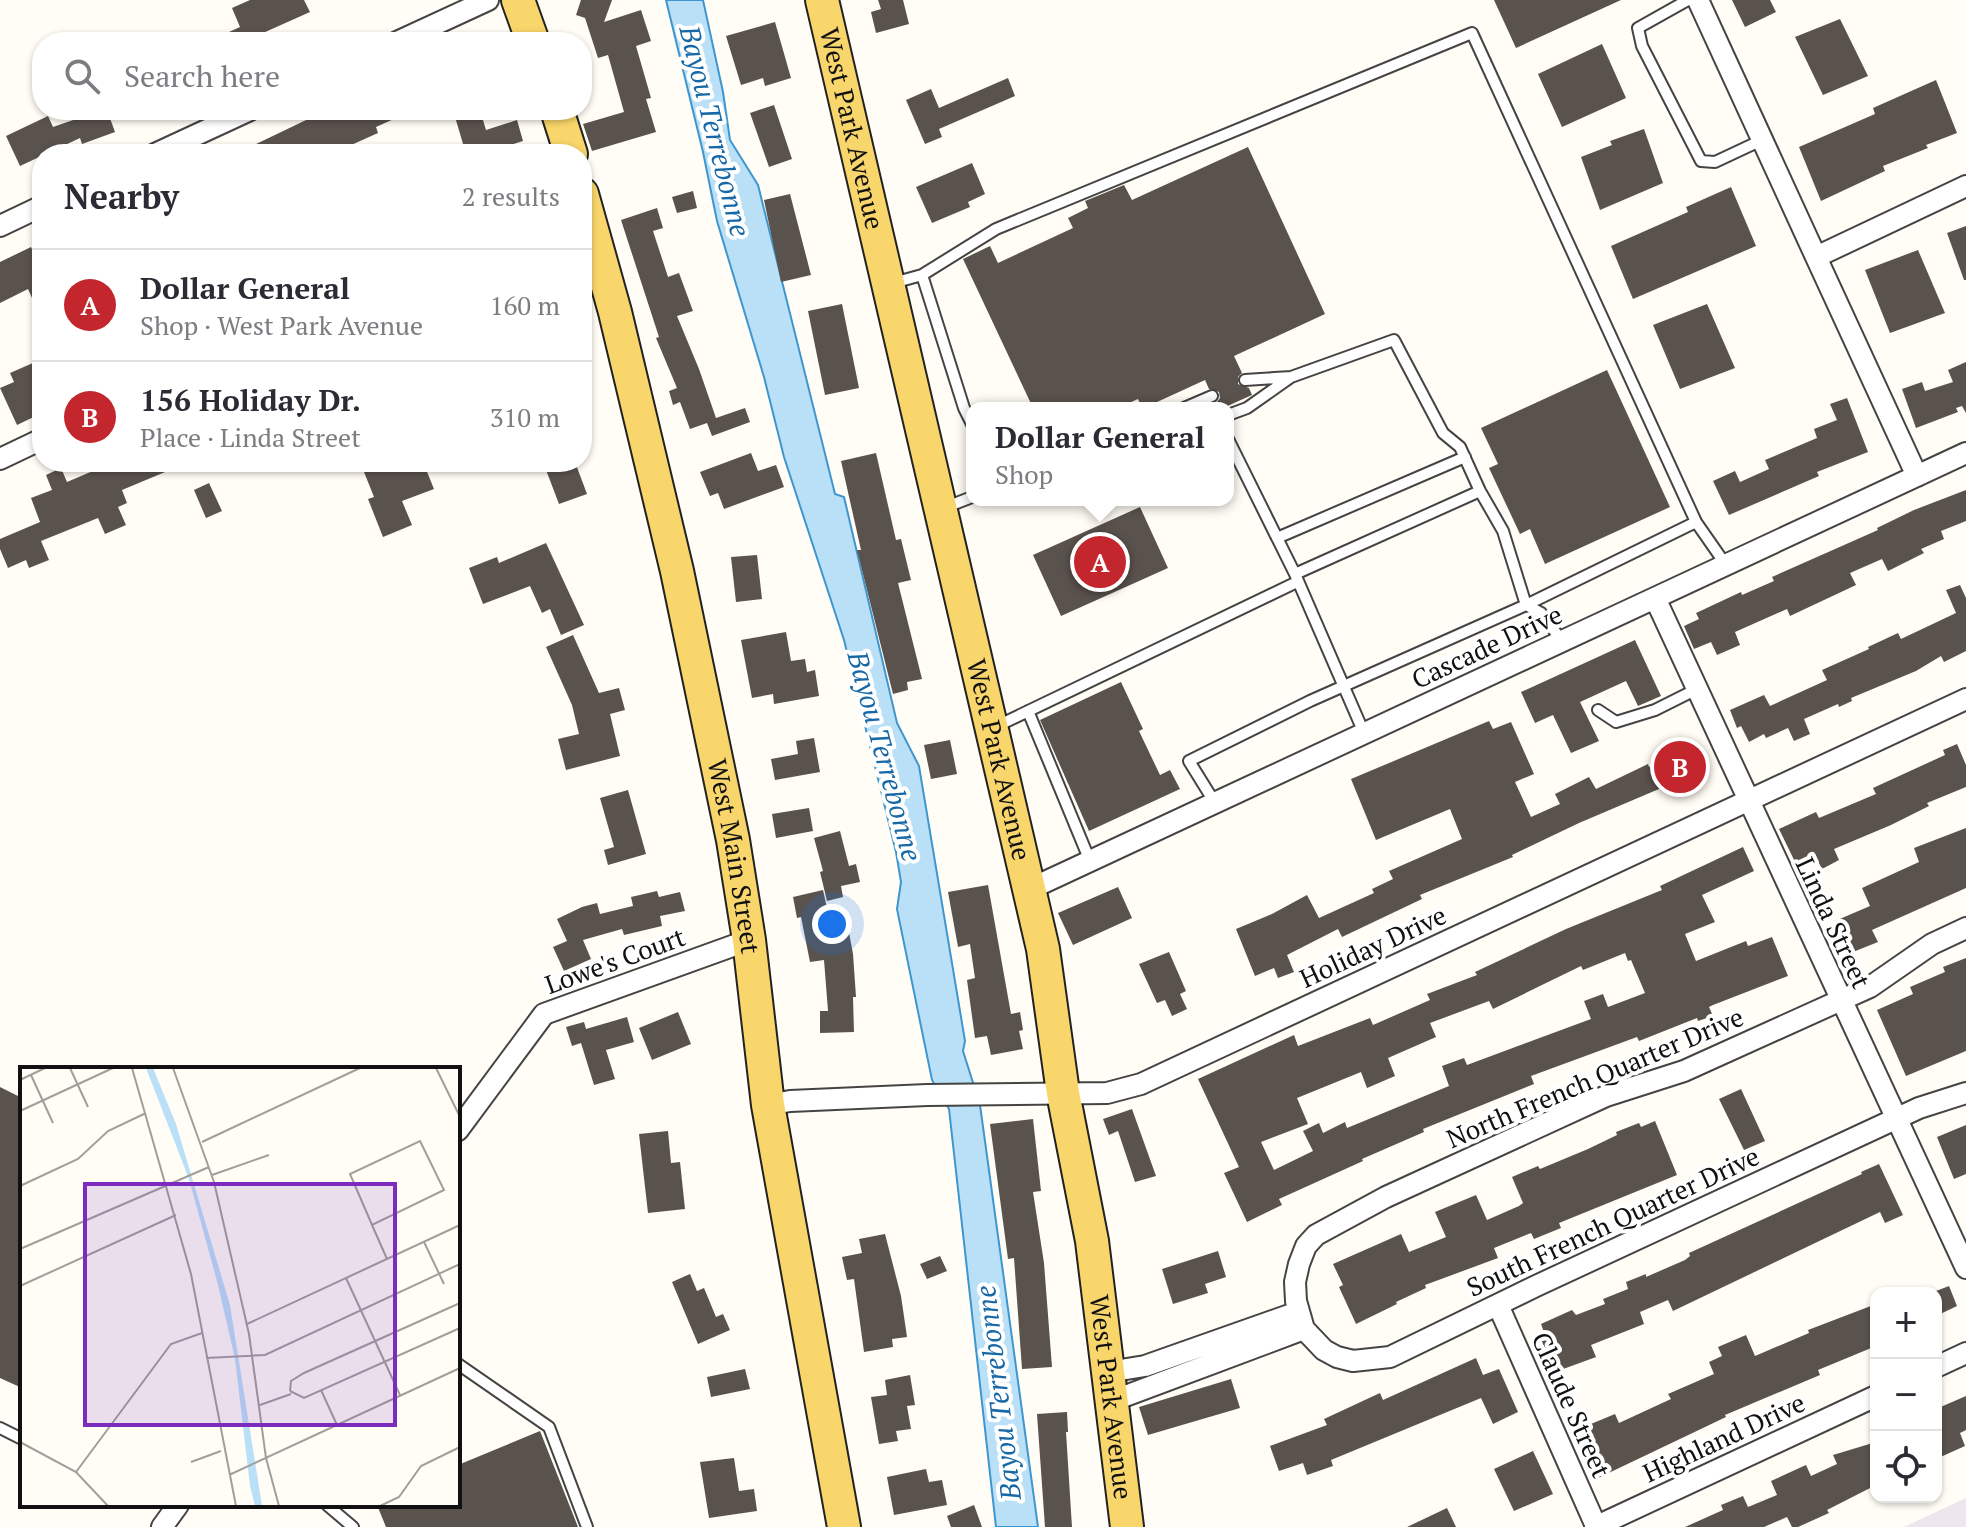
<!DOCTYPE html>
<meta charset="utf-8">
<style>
:root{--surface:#fff;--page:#f7f7f7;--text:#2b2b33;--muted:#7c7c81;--line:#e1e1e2;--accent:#c4262e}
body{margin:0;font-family:"PT Serif",serif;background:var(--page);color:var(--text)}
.controls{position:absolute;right:24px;bottom:24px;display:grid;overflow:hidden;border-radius:16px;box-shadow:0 2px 6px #0004}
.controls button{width:72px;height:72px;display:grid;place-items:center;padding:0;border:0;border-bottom:2px solid var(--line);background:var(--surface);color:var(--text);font:40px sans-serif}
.you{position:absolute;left:832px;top:924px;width:28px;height:28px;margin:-20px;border:6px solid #fff;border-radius:50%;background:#1a73e8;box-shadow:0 0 0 12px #1a73e833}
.badge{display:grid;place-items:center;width:52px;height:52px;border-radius:50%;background:var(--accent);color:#fff;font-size:26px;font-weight:700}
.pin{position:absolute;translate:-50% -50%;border:4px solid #fff;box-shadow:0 2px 8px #0006}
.popup{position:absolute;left:966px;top:402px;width:268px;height:104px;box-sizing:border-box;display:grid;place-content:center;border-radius:16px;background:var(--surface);filter:drop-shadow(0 2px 6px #0005);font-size:26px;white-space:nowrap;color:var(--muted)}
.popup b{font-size:30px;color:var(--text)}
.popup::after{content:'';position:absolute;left:50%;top:100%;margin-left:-16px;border:16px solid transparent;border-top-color:var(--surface)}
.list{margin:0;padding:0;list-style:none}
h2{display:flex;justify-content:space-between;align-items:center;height:104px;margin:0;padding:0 32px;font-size:34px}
h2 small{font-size:26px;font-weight:400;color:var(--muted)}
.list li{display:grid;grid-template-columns:52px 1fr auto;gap:24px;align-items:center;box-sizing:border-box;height:112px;padding:0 32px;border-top:2px solid var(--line)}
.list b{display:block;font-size:30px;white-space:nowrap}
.list p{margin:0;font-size:26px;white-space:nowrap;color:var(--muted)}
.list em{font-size:26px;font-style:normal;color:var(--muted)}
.icon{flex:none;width:44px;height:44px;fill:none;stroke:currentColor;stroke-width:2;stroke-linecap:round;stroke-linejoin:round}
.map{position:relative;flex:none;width:1966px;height:1527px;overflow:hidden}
.search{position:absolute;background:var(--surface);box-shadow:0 2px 6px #0004;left:32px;top:32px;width:560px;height:88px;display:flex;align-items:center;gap:20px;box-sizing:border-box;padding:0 28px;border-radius:32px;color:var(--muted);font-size:30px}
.panel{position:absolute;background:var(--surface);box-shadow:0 2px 6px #0004;left:32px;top:144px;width:560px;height:328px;border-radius:32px}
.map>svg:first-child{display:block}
.industrial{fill:#eee6ef}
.water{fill:#b9e0f7;stroke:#3f96cf;stroke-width:2}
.building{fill:#5a524d;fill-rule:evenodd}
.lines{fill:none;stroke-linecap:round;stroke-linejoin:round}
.lane-casing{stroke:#444;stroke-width:14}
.street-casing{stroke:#444;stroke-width:24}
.primary-casing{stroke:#222;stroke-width:36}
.lane{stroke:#fff;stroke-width:10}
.street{stroke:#fff;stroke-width:20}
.primary{stroke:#f9d66b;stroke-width:32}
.labels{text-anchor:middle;stroke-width:8;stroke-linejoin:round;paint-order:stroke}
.street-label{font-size:26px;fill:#111;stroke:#fff}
.water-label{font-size:28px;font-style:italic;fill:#1768a6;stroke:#fff}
.inset-road{fill:none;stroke:#a09f9a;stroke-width:2}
.view{fill:#7b2cbf;fill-opacity:0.15;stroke:#7b2cbf;stroke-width:4}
.inset-edge{fill:none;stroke:#111;stroke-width:4}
</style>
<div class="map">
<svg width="1966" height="1527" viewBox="0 0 1966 1527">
<rect width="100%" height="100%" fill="#fffdf5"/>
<!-- industrial -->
<path class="industrial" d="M1966 1498V1527H1904Z"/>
<!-- water -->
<path class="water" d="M666 0H703L723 92 730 140 758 185 835 494 844 497 897 723 919 766 965 1041 963 1051 980 1105 1038 1527H996L949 1109 932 1080 897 909 901 882 896 852 844 640 784 457 764 377 717 221 703 152Z"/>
<!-- building -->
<path class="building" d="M250 0H304L310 12 243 42H207L240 27 232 8Z
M581 0H612L604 22 641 10 651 41 636 46 651 98 646 99 656 132 592 151 583 124 624 112 608 55 598 58 585 18 576 15Z
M878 0H903L909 24 876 33 871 12 881 9Z
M1494 0H1621L1516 48Z
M1732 0H1770L1776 12 1745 27Z
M1840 19 1868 76 1823 95 1795 37Z
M775 22 791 78 765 86 763 78 741 85 726 36Z
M1602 44 1626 98 1562 127 1538 74Z
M1008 78 1015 96 939 129 942 137 925 144 906 100 931 89 939 108Z
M1936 80 1957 133 1926 145 1928 148 1883 166 1885 171 1821 201 1799 147 1875 114 1873 108Z
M774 105 792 159 769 167 750 113Z
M102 110H107L115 132 82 144 80 138 20 166 6 136 48 116 53 127Z
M327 110H414L376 127 378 133 331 154H235Z
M453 110H480L486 130 517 120 523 141 494 150 496 154H466Z
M1644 129 1663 183 1600 210 1581 157 1612 145 1610 141Z
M1248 147 1325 314 1234 356 1242 373 1238 377V384L1249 388 1252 395 1223 408H1218L1216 403 1220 398 1219 392 1209 389 1205 380 1144 408H1142L1138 399 1118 408H1033L963 259 990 246 998 263 1073 228 1068 218 1088 208 1085 201 1124 185 1132 200Z
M972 163 985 194 968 202 970 207 932 223 916 187Z
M1731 187 1756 246 1633 299 1611 246 1688 212 1686 207Z
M693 191 697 208 677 213 672 197Z
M790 194 811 275 781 282 764 200Z
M657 208 663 228 653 231 668 277 679 273 693 311 677 316 699 369 716 418 745 408 750 422 712 436 707 423 690 429 680 402 673 405 669 391 677 388 656 338 659 337 621 220Z
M1966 226V280H1964L1947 233Z
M31 247 42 270V320L28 289 0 303V262Z
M1918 250 1945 313 1890 333 1865 270Z
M842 304 859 388 825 395 808 311Z
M1707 304 1735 368 1680 389 1653 325Z
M42 359V413L17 425 0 388 14 382 10 373Z
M1966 362V413L1962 406 1956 408 1958 412 1916 428 1902 389 1922 382 1925 391 1953 382 1948 370Z
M1607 370 1670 507 1545 564 1530 529 1520 534 1489 468 1498 464 1481 428Z
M1847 398 1868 452 1817 472 1819 476 1729 515 1713 481 1735 471 1740 482 1769 469 1765 460 1817 438 1814 429 1837 420 1830 404Z
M751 453 758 471 776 465 784 487 724 509 718 493 710 496 700 472Z
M876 453 896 540 901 539 911 580 898 583 922 679 907 682 908 690 893 694 857 550H861L841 461Z
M114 462H189L122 490 127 503 118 507 126 525 105 534 98 518 41 541 49 560 29 568 26 560 8 568 0 549V539L40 522 31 498 52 490 46 475 61 468 67 482Z
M360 462H423L434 489 402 501 412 525 383 537 368 499 374 497Z
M543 462H575L587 494 559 504Z
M209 483 222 511 206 518 194 490Z
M1966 490V521L1941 531 1944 539 1921 549 1924 553 1888 571 1882 559 1850 573 1856 585 1790 616 1787 609 1735 632 1740 645 1717 655 1711 642 1694 649 1684 626 1699 619 1696 613 1741 592 1742 595 1774 581 1772 577 1878 530 1877 528 1914 510Z
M1140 507 1168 568 1061 616 1033 555Z
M546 543 584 625 561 635 550 609 542 613 530 586 483 604 469 568 497 557 499 563Z
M757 555 762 599 736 602 731 557Z
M1960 585 1966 598V651L1944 662 1941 656 1916 671 1851 698 1852 701 1839 707 1838 704 1804 719 1810 734 1794 741 1788 728 1766 738 1764 734 1749 742 1741 726 1737 728 1730 710 1764 695 1770 706 1827 680 1822 670 1869 649 1868 647 1898 633 1901 639 1956 613 1946 590Z
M786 632 791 661 805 659 807 672 815 670 819 696 774 704 773 694 752 698 741 640Z
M573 635 599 693 619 688 625 710 610 714 620 756 566 770 558 739 579 734 572 705 546 647Z
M1635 640 1661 696 1638 706 1626 681 1580 702 1599 741 1571 753 1553 715 1535 723 1521 692Z
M1121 682 1143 729 1139 731 1160 775 1170 770 1180 789 1089 831 1040 720Z
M1489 721 1493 729 1511 722 1534 774 1515 782 1531 817 1560 804 1555 794 1589 777 1596 789 1648 764 1649 767 1695 746 1706 769 1579 823 1512 855 1513 857 1420 895 1422 899 1342 937 1338 929 1287 955 1294 972 1278 978 1274 968 1255 976 1236 929 1272 914 1307 895 1319 918 1374 893 1372 889 1393 879 1389 871 1462 839 1450 809 1376 840 1351 779Z
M814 738 820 772 775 780 771 759 798 754 796 741Z
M950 740 957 774 931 779 924 745Z
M1957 744 1966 765V787L1927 803 1929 806 1891 825 1834 849 1839 860 1822 869 1816 857 1797 866 1779 829 1816 812 1819 818 1876 794 1873 788 1945 755 1943 750Z
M628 790 646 854 608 865 604 850 614 847 600 798Z
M809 808 813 831 776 838 772 814Z
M1966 828V888L1872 930 1878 942 1848 954 1835 921 1870 906 1862 888 1919 862 1914 848Z
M840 831 849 866 856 864 860 882 841 886 843 897 827 901 820 872 823 871 814 838Z
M1743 847 1754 871 1702 895 1715 922 1685 934 1696 961 1746 941 1748 946 1772 937 1788 976 1713 1005 1709 1007 1713 1016 1698 1021 1697 1018 1639 1041 1637 1037 1531 1076 1534 1084 1423 1129 1424 1132 1362 1159 1363 1161 1279 1199 1282 1205 1247 1222 1224 1173 1239 1167 1198 1079 1294 1035 1298 1046 1370 1018 1373 1025 1430 1000 1427 994 1477 975 1475 972 1566 929 1662 890 1660 886ZM1625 953 1628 961 1631 960 1645 993 1608 1007 1603 994 1584 1001 1591 1019 1467 1065 1464 1058 1442 1066 1449 1086 1347 1128 1345 1122 1323 1133 1319 1123 1303 1131 1313 1151 1274 1170 1261 1142 1308 1124 1297 1098 1361 1072 1367 1088 1395 1076 1388 1058 1436 1037 1430 1023 1489 1001 1493 1009 1581 966 1583 970Z
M988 885 1011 1014 1020 1012 1023 1030 1019 1031 1023 1049 991 1055 987 1036 975 1038 967 980 975 978 970 944 958 947 948 892Z
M1118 887 1132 918 1073 945 1058 913Z
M823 890 832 931 848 927 853 954 856 997H853L854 1032 820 1033V1011H828L824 960 810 962 801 917 797 918 793 897Z
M657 891 659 897 680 892 685 911 660 916 662 926 624 935 622 929 583 940 591 959 564 971 553 947 567 941 557 919 582 907 597 903 600 914 633 906 631 897Z
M1169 952 1186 991 1180 994 1187 1009 1172 1016 1165 1000 1157 1003 1139 964Z
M1966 958V1051L1906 1076 1877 1010 1913 994 1910 987 1945 972 1943 967Z
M678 1012 691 1044 652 1060 639 1028Z
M627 1017 634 1042 606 1050 615 1079 594 1085 581 1043 572 1046 566 1027 584 1022 586 1029Z
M0 1087 22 1098V1388L0 1378Z
M1741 1089 1765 1141 1744 1150 1719 1099Z
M1132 1109 1156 1176 1135 1182 1118 1131 1109 1135 1103 1119Z
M1033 1119 1041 1191 1033 1192 1044 1263 1052 1367 1022 1369 1014 1258 1008 1259 990 1124Z
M1655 1121 1677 1175 1559 1223 1561 1228 1534 1239 1531 1233 1494 1248 1498 1258 1425 1285 1426 1288 1396 1302 1397 1304 1356 1324 1339 1287 1343 1285 1333 1264 1401 1234 1409 1252 1446 1237 1435 1212 1476 1195 1487 1220 1519 1206 1523 1203 1512 1177 1538 1166 1540 1169 1588 1149 1617 1135 1616 1132 1639 1123 1641 1127Z
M1966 1125V1174L1954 1179 1937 1137Z
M668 1131 671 1163 680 1162 685 1209 648 1213 639 1134Z
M1879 1164 1903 1215 1885 1223 1880 1212 1673 1311 1668 1300 1640 1312 1644 1324 1591 1345 1596 1357 1555 1372 1540 1337 1545 1335 1541 1324 1572 1310 1576 1315 1605 1304 1603 1299 1628 1289 1626 1282 1646 1274V1277L1685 1260 1690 1256 1689 1253 1862 1174 1861 1172Z
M885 1234 901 1296 907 1337 892 1339 893 1347 864 1352 854 1279 847 1280 842 1257 862 1253 859 1239Z
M1218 1251 1226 1277 1205 1284 1208 1293 1173 1304 1162 1269Z
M940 1256 947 1271 927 1279 920 1264Z
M690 1274 697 1291 704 1288 716 1317 723 1314 730 1330 698 1344 672 1282Z
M1949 1286 1957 1306 1936 1316V1291Z
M1876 1304V1346L1818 1370 1820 1375 1725 1415 1726 1417 1594 1480 1568 1421 1581 1415 1586 1426 1615 1414 1619 1423 1671 1399 1668 1394 1714 1374 1709 1362 1722 1356 1718 1347 1746 1335 1755 1356 1809 1333 1808 1330Z
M1476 1358 1483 1375 1499 1369 1518 1412 1493 1424 1481 1398 1331 1460 1333 1466 1307 1475 1303 1463 1279 1471 1270 1446 1327 1425 1324 1419 1380 1393 1383 1400Z
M745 1369 750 1389 711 1397 707 1377Z
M910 1375 915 1405 907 1406 911 1429 896 1431 898 1441 879 1444 871 1397 887 1395 885 1380Z
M1231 1379 1240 1408 1148 1435 1139 1407Z
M1966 1396V1430L1960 1433 1965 1446 1936 1459V1409Z
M1067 1412 1068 1432H1066L1072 1527H1045L1037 1414Z
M540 1431 578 1527H386L377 1505H458V1465Z
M1876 1442V1485L1827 1510 1829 1513 1798 1527H1792L1787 1517 1764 1527H1685L1723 1510 1721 1505 1743 1496 1748 1507 1777 1495 1771 1481 1806 1465 1811 1476 1837 1464 1833 1455Z
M1533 1451 1553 1494 1514 1511 1494 1469Z
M734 1458 739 1491 754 1489 757 1511 709 1518 700 1462Z
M926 1469 929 1482 942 1480 947 1505 894 1515 887 1477Z
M974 1505 982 1527H951L947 1516Z
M1447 1508 1456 1527H1407Z"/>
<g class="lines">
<defs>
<path id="lane" d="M1688 0 1638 28 1642 46 1701 161 1715 162 1762 140
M922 275 996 229 1472 33 1696 522
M893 283 922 275 964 408 972 424
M1184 408 1212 396
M1228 415 1247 408 1291 377
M1228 439 1295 574 1364 733
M944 508 972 497
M1277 538 1465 457
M1295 574 1480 491
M1526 605 1696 522 1726 565
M1526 605 1541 613 1562 641
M1598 710 1616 722 1655 710 1697 689
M1028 711 1090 861
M995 727 1297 582
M1215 803 1189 761 1310 701 1526 605 1503 531 1480 491 1460 447 1443 433 1394 340 1291 377 1245 380
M458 1364 549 1427 587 1527
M0 1428 22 1439
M327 1505 353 1527"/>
<path id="street" d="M1698 0 1816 257 1966 186
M397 42 488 0
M155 154 250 110
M0 226 42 206
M1816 257 1917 476
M0 459 42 439
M1655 598 1966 1268
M1030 889 1966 453
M1966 928 1932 944 1870 987 1684 1071 1606 1096 1386 1197 1316 1235 1306 1246 1299 1264 1295 1282 1296 1301 1304 1329 1324 1350 1337 1357 1353 1361 1390 1357 1536 1286 1919 1108 1966 1093
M768 1105 790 1101 927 1095 1107 1093 1141 1084 1966 699
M458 1130 544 1014 749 940
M1498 1305 1596 1526
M1936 1367 1966 1353
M1108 1372 1145 1366 1298 1312
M1112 1401 1304 1329
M162 1527 178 1505
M1595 1527 1876 1396"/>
<g id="primary">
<path d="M518 0 533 42"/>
<path id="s1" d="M822 0 1043 949 1063 1093 1092 1241 1127 1527"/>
<path d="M557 110 571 154"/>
<path id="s2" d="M582 194 615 312 677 571 733 840 749 940 768 1105 844 1527"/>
</g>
</defs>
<!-- lane casing -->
<use href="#lane" class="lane-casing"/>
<!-- street casing -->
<use href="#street" class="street-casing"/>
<!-- primary casing -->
<use href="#primary" class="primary-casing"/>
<!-- lane -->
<use href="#lane" class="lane"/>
<!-- street -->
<use href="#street" class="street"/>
<!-- primary -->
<use href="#primary" class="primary"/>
</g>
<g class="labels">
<!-- street labels -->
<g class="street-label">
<text dy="9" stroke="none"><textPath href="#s1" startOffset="132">West Park Avenue</textPath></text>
<text transform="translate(1487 647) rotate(-25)" y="9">Cascade Drive</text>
<text dy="9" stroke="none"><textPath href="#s1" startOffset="780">West Park Avenue</textPath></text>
<text dy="9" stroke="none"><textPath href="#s2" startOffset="680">West Main Street</textPath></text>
<text transform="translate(1833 923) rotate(65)" y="9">Linda Street</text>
<text transform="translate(1373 947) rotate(-25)" y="9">Holiday Drive</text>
<text transform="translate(615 961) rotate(-20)" y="9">Lowe's Court</text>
<text transform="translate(1595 1078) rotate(-23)" y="9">North French Quarter Drive</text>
<text transform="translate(1613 1222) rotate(-25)" y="9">South French Quarter Drive</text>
<text dy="9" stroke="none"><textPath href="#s1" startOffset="1428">West Park Avenue</textPath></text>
<text transform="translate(1571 1405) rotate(66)" y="9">Claude Street</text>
<text transform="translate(1724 1438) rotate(-25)" y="9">Highland Drive</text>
</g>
<!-- water labels -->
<g class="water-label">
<text transform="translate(715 131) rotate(76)" y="10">Bayou Terrebonne</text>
<text transform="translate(885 756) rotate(75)" y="10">Bayou Terrebonne</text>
<text transform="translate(998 1393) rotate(-97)" y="10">Bayou Terrebonne</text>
</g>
</g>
<!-- overview -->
<g transform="translate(20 1067)">
<rect width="440" height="440" fill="#fffdf5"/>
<path d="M126 1H133L156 57 210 238 242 439H235L230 419 215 292 198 218 169 112Z" fill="#b9e0f7"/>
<path class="inset-road" d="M50 1 68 40M112 1 171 207 216 439M153 1 194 115 229 267 246 391 259 439M416 1 440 50M11 8 33 56M0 13 25 1M0 44 93 1M400 74 424 123 352 158 330 107ZM182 75 340 1M192 108 249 88M0 119 58 92 88 64 126 46M352 158 367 192M404 175 424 217M0 182 189 100M326 211 380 328M0 219 156 148M227 257 440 158M186 291 245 288 440 197M301 323 317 358M270 324 271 314 284 306 440 236M270 324 284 331 440 261M240 338 271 327M0 375 56 405 88 439M171 395 201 384M56 405 151 277 182 266M209 408 440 301M360 439 379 430 401 399 440 380"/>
<path class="view" d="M65 117H375V358H65Z"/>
<rect width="440" height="440" class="inset-edge"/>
</g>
</svg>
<div class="controls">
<button>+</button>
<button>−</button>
<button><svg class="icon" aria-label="locate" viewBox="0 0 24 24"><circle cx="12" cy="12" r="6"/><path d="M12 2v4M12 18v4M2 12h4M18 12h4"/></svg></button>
</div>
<div class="you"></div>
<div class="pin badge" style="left:1100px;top:562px">A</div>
<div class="popup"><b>Dollar General</b>Shop</div>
<div class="pin badge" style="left:1680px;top:767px">B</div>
<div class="search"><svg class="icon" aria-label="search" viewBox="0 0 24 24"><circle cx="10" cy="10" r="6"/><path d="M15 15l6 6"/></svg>Search here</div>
<section class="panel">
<h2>Nearby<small>2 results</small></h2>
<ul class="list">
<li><span class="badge">A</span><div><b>Dollar General</b><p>Shop · West Park Avenue</p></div><em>160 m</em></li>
<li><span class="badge">B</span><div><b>156 Holiday Dr.</b><p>Place · Linda Street</p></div><em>310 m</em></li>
</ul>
</section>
</div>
